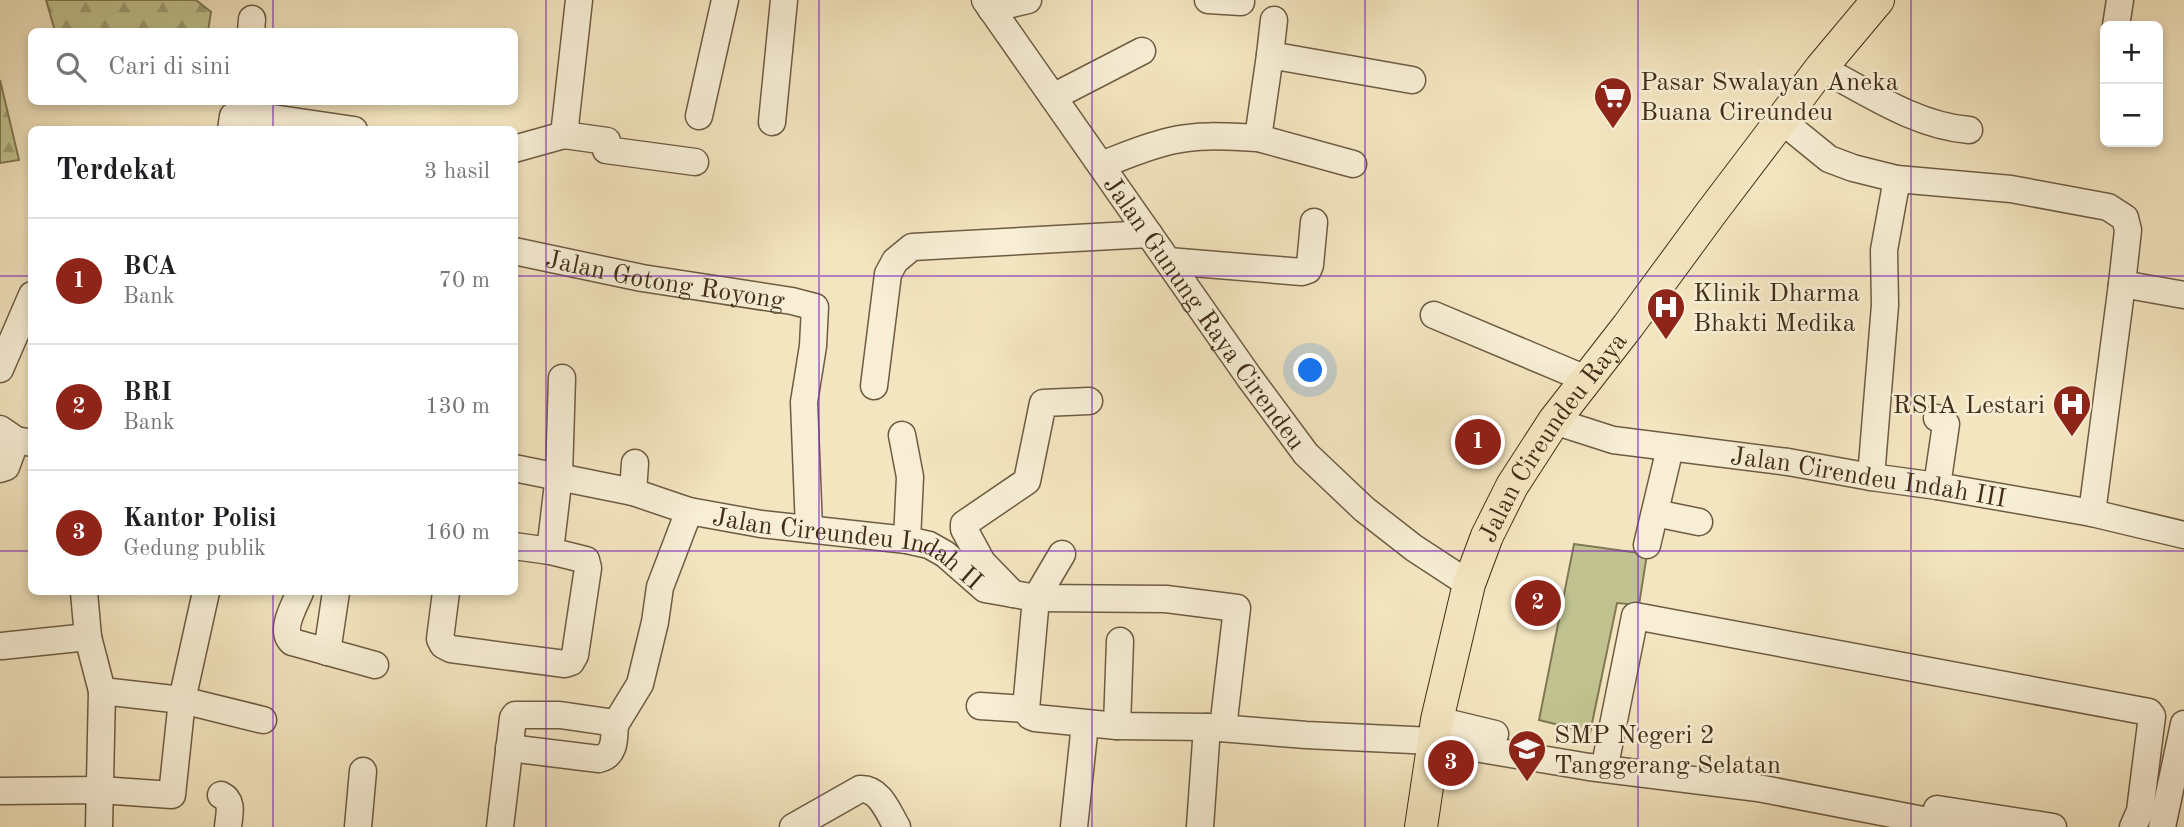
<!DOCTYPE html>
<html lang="id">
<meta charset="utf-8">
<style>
:root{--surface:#fff;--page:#f6f6f6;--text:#202124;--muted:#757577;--line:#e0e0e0;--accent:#8f2418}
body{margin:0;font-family:"Old Standard TT",serif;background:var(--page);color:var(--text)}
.controls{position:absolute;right:21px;top:21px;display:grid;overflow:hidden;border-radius:10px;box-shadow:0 4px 10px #0003}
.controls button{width:63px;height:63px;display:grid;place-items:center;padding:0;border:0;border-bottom:2px solid var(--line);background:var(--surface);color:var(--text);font:35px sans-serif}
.you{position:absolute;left:1311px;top:371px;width:24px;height:24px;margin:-18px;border:5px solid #fff;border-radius:50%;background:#1a73e8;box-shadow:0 0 0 10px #1a73e833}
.badge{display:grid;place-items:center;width:46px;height:46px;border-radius:50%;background:var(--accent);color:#fff;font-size:23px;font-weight:700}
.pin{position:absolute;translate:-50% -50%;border:4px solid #fff;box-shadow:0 2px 7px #0006}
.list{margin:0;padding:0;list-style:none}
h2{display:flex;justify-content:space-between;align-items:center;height:91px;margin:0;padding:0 28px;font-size:30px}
h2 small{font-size:23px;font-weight:400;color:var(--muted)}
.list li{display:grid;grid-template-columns:46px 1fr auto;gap:21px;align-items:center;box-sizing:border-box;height:126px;padding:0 28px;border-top:2px solid var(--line)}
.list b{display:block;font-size:26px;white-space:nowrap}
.list p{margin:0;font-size:23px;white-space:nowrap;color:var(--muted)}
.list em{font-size:23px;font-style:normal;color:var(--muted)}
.icon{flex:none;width:38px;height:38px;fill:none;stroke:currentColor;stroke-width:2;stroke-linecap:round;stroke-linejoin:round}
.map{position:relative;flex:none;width:2184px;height:827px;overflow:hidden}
.search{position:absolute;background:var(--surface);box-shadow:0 4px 10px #0003;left:28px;top:28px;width:490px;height:77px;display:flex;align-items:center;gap:18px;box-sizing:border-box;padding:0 24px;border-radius:10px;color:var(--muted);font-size:26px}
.panel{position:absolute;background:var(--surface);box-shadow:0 4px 10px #0003;left:28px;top:126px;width:490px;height:469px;border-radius:10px}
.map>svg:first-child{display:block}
.forest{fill:url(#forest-firs);stroke:#817854;stroke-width:2}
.park{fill:#c0c38f;stroke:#817854;stroke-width:2}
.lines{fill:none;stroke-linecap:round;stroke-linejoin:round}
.minor-casing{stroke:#6e5c42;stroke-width:29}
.major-casing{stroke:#422e18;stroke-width:34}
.minor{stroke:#f7eed5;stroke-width:26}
.major{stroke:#f3e5bf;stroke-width:32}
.grid{fill:none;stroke:#7b2cbf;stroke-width:2;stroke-opacity:0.55}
.labels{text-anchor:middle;stroke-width:5;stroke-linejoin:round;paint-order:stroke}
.poi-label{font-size:26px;fill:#422e18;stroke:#f7eed5;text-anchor:start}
.street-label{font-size:26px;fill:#422e18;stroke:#f7eed5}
</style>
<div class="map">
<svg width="2184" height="827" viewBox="0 0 2184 827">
<defs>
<pattern id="forest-firs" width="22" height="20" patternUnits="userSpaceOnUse" patternTransform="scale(1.75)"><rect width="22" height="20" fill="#c0c38f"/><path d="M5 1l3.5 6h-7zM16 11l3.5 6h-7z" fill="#9e9f74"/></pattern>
</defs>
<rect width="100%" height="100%" fill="#f3e5bf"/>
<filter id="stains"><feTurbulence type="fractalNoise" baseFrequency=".00286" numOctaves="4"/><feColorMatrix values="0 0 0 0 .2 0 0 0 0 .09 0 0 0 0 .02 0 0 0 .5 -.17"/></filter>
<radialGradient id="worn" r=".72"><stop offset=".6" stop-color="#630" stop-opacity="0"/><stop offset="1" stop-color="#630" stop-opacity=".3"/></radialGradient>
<!-- forest -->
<path class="forest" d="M46 0H196L211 12 208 31H55Z
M0 80 19 160 0 163Z"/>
<!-- park -->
<path class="park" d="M1574 544 1647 554 1639 605 1617 603 1590 733 1539 720Z"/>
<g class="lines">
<defs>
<g id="minor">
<path id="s1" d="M985 0 1249 377 1306 454 1364 509 1414 548 1469 584"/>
<path d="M1208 0 1241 2"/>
<path d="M991 9 1028 0"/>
<path d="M2116 26 2120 0"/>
<path d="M251 32 252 19"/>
<path d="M1270 55 1274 20"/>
<path d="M1821 68C1867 92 1916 126 1969 130"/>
<path d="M1053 97 1142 51"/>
<path d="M699 116 725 0"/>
<path d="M1781 120 1829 159 1853 168 1897 179 2011 189 2108 207 2125 218 2128 230 2122 284 2092 513"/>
<path d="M772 122 784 0"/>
<path d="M231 130 233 116 244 114 354 130"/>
<path d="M564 135 607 141 606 150 695 162"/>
<path d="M1258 138 1353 164"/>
<path d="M514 149 564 135 579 0"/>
<path d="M1101 165C1125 156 1149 145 1175 140 1202 134 1231 137 1258 138L1270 55 1412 80"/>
<path id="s2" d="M514 251 642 278 792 301 815 307 813 346 804 402 809 529"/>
<path d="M1168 261 1302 272 1308 270 1310 265 1314 222"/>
<path d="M2122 284 2184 295"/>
<path d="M1434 315 1586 379"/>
<path d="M0 369 32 295"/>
<path d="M874 386 888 274 895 261 912 247 1149 234"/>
<path id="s3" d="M1554 421 1613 440 1788 462 1871 477 1937 486 2092 513 2184 535"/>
<path d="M0 429 16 440 32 443"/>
<path d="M902 435 910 477 907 540"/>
<path id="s4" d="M514 468 633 492 689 511 761 524 907 540 929 545 945 554 985 589 1036 598 1026 709 1030 716 1035 718 1117 726 1207 727 1306 735 1433 741 1589 767 1758 788 1959 827"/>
<path d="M0 469 6 467 16 440"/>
<path d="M1871 477 1885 305 1884 250 1897 179"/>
<path d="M1937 486 1946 424 1943 420 1937 418"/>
<path d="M633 492 635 463"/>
<path d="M1655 513 1699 522"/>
<path d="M1647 545 1670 448"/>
<path d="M514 546 550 551"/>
<path d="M1062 554 1036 598 1166 599 1237 608 1223 728"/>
<path d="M84 592 88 637 102 691 99 827"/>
<path d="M300 592C295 605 279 630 292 642L375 665"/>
<path d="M446 592 440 639 443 645 451 649 565 664 571 662 575 655 588 568 586 560 550 551 559 475 562 378"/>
<path d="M1013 594 982 562 964 529V524L1027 481 1043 403 1089 401"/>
<path d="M2 646 88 637"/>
<path d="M327 652 336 592"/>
<path d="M102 691 182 700 206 592"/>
<path d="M980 706 1026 709"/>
<path d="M1437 720 1495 734"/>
<path d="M1117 726 1120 641"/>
<path d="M509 748 599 759C616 755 614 738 615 723"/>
<path d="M1607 755 1635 616 2149 712 2152 716 2140 811 2133 827"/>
<path d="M0 791 100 790 172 795 182 700 263 720"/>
<path d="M221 795C234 801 229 815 228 827"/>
<path d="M1937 809 2053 827"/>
<path d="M358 827 363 771"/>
<path d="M500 827 513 718 515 715H560L615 723 618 720 640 684 655 622 660 587 689 511"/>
<path d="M793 827 860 789C880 788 888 812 897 827"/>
<path d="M1074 827 1085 724"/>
<path d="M1200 827 1207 727"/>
<path d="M2162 827 2184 724"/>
</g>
<g id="major">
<path id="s5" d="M1421 827 1437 720 1469 584 1487 536 1512 486 1554 421 1628 326 1711 213 1821 68 1878 0"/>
</g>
</defs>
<!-- minor casing -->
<use href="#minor" class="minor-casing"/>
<!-- major casing -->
<use href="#major" class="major-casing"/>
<!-- minor -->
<use href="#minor" class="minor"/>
<!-- major -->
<use href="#major" class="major"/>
</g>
<!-- grid -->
<path class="grid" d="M273 0V32M546 0V827M819 0V827M1092 0V827M1365 0V827M1638 0V827M1911 0V827M273 102V130M0 276H32M514 276H2184M0 551H32M514 551H2184M273 592V827"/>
<!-- icons -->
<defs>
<symbol id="supermarket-pin" viewBox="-11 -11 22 30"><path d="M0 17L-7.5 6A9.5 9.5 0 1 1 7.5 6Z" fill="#8f2418" stroke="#f7eed5"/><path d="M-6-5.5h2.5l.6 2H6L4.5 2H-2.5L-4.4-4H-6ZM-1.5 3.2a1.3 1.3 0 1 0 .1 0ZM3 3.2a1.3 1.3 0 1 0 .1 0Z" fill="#fff"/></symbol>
<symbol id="hospital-pin" viewBox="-11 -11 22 30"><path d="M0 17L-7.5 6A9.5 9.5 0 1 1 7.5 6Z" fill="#8f2418" stroke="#f7eed5"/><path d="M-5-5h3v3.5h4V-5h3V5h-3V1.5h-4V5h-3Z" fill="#fff"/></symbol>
<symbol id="school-pin" viewBox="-11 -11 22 30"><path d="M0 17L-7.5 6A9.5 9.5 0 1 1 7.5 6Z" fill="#8f2418" stroke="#f7eed5"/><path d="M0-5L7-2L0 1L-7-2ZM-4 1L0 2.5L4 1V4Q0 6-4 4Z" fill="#fff"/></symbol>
</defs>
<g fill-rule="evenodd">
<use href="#supermarket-pin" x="1591" y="74" width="44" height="60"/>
<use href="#hospital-pin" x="1644" y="285" width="44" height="60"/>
<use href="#hospital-pin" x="2050" y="382" width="44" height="60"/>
<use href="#school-pin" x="1505" y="727" width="44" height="60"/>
</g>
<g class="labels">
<!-- poi labels -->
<g class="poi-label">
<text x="1640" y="90">Pasar Swalayan Aneka<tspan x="1640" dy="30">Buana Cireundeu</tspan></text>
<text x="1693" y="301">Klinik Dharma<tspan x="1693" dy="30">Bhakti Medika</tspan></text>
<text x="2045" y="413" text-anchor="end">RSIA Lestari</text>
<text x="1554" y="743">SMP Negeri 2<tspan x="1554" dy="30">Tanggerang Selatan</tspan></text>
</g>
<!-- street labels -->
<g class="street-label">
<text dy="9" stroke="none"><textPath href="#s2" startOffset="154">Jalan Gotong Royong</textPath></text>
<text dy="9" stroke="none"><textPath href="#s1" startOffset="382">Jalan Gunung Raya Cirendeu</textPath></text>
<text dy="9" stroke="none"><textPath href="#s5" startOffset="418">Jalan Cireundeu Raya</textPath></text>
<text dy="9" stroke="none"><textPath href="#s3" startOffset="320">Jalan Cirendeu Indah III</textPath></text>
<text dy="9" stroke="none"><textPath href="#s4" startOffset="346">Jalan Cireundeu Indah II</textPath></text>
</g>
</g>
<rect width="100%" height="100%" filter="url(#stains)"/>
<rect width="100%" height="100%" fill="url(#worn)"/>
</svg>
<div class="controls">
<button>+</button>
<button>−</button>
</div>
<div class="you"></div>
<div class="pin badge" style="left:1478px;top:442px">1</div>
<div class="pin badge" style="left:1538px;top:603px">2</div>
<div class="pin badge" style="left:1451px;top:763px">3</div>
<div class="search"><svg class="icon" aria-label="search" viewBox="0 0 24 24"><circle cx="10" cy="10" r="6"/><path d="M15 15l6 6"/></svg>Cari di sini</div>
<section class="panel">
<h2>Terdekat<small>3 hasil</small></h2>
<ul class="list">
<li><span class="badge">1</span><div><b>BCA</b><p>Bank</p></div><em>70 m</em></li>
<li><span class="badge">2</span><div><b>BRI</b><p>Bank</p></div><em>130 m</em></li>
<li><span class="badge">3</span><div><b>Kantor Polisi</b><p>Gedung publik</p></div><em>160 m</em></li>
</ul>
</section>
</div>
